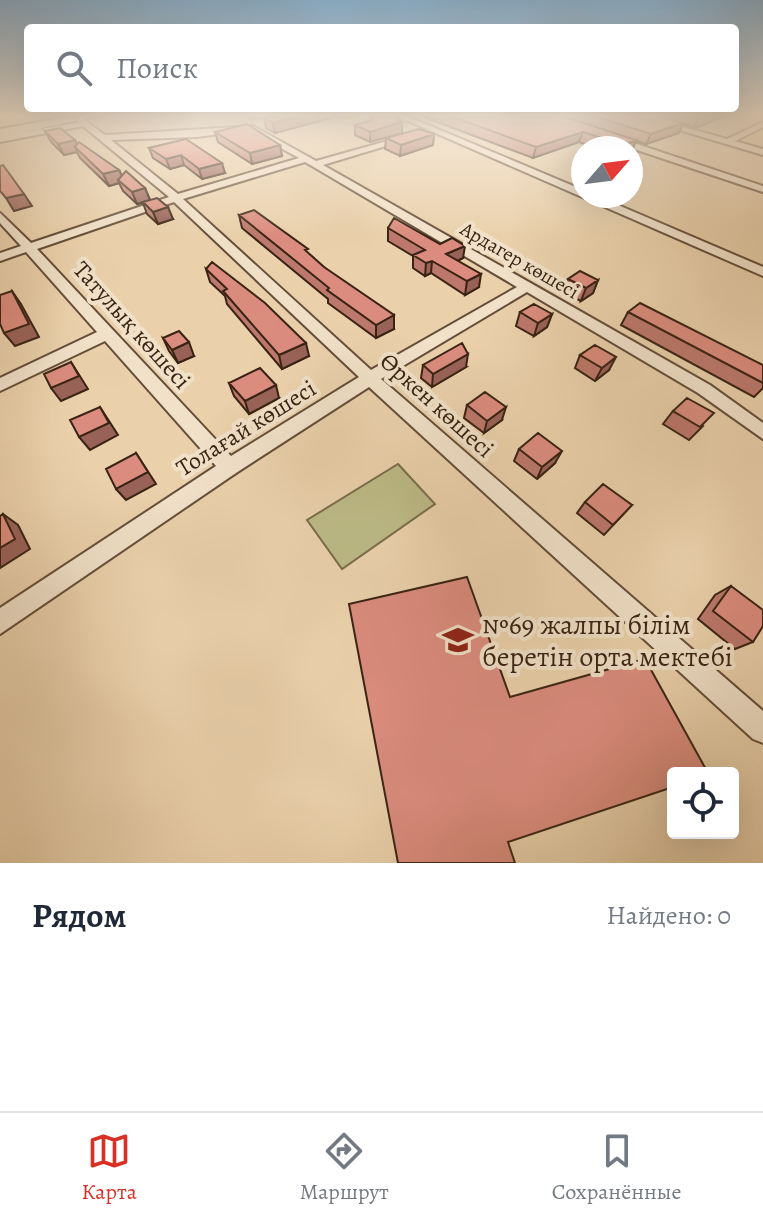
<!DOCTYPE html>
<html lang="ru">
<meta charset="utf-8">
<style>
:root{--surface:#fff;--page:#f6f6f7;--text:#1f2937;--muted:#747a83;--line:#e0e1e3;--accent:#d93025}
body{margin:0;font-family:Alegreya,serif;background:var(--page);color:var(--text)}
.controls{position:absolute;right:24px;bottom:24px;display:grid;overflow:hidden;border-radius:8px;box-shadow:0 8px 32px #0002}
.controls button{width:72px;height:72px;display:grid;place-items:center;padding:0;border:0;border-bottom:2px solid var(--line);background:var(--surface);color:var(--text);font:40px sans-serif}
.compass{position:absolute;left:571px;top:136px;width:72px;height:72px;border-radius:50%;background:var(--surface);box-shadow:0 8px 32px #0002;rotate:62deg}
.list{margin:0;padding:0;list-style:none}
h2{display:flex;justify-content:space-between;align-items:center;height:104px;margin:0;padding:0 32px;font-size:34px}
h2 small{font-size:26px;font-weight:400;color:var(--muted)}
.icon{flex:none;width:44px;height:44px;fill:none;stroke:currentColor;stroke-width:2;stroke-linecap:round;stroke-linejoin:round}
.map{position:relative;flex:none;width:763px;height:863px;overflow:hidden}
.search{position:absolute;background:var(--surface);box-shadow:0 8px 32px #0002;left:24px;right:24px;top:24px;height:88px;display:flex;align-items:center;gap:20px;box-sizing:border-box;padding:0 28px;border-radius:8px;color:var(--muted);font-size:30px}
.sheet{height:248px;background:var(--surface)}
nav{display:flex;justify-content:space-around;align-items:center;box-sizing:border-box;height:112px;border-top:2px solid var(--line);background:var(--surface);font-size:22px;color:var(--muted)}
nav a{display:grid;justify-items:center;gap:4px}
nav .on{color:var(--accent)}
.map>svg:first-child{display:block}
.green{fill:#bcba86;stroke:#7a6e4c;stroke-width:2}
.lines{fill:none;stroke-linecap:round;stroke-linejoin:round}
.street-casing{stroke:#654e39;stroke-width:4}
.secondary-casing{stroke:#392313;stroke-width:4}
.street{fill:#f1e1c9;fill-rule:evenodd}
.secondary{fill:#f1e1c9;fill-rule:evenodd}
.wall{fill:#bc786c;stroke:#392313;stroke-width:2}
.shaded-wall{fill:#996258;stroke:#392313;stroke-width:2}
.building{fill:#db8c7e;stroke:#392313;stroke-width:2}
.labels{text-anchor:middle;stroke-width:8;stroke-linejoin:round;paint-order:stroke}
.far-street-label{font-size:20px;fill:#392313;stroke:#f1e1c9}
.street-label{font-size:24px;fill:#392313;stroke:#f1e1c9}
.near-poi-label{font-size:28px;fill:#392313;stroke:#f1e1c9;text-anchor:start}
</style>
<div class="map">
<svg width="763" height="863" viewBox="0 0 763 863">
<rect width="100%" height="100%" fill="#ead1ac"/>
<filter id="stains"><feTurbulence type="fractalNoise" baseFrequency=".0025" numOctaves="4"/><feColorMatrix values="0 0 0 0 .2 0 0 0 0 .09 0 0 0 0 .02 0 0 0 .5 -.17"/></filter>
<radialGradient id="worn" r=".72"><stop offset=".6" stop-color="#630" stop-opacity="0"/><stop offset="1" stop-color="#630" stop-opacity=".3"/></radialGradient>
<!-- green -->
<path class="green" d="M398 464 435 504 342 569 307 520Z"/>
<g class="lines">
<defs>
<path id="street" d="M392 114H402L583 190V196H597L763 267V276Z
M626 114H638L727 139 763 122V127L735 141 763 149V155Z
M79 116 105 135 253 126 316 161 412 134V138L323 165 710 385 763 423V439L698 393 527 292 381 379 763 711V743L753 739 369 387 236 473 0 634V608L216 466 105 341 0 391V378L97 332 26 252 0 261V253L21 246 0 223V213L31 243 169 197 83 126 0 142V136L79 122 75 118ZM248 130 299 158 178 194 111 140 197 137ZM305 162 312 166 517 287 371 370 183 199ZM174 202 359 377 231 456 37 249Z
M613 136 763 186V192L610 141Z"/>
<path id="secondary" d="M83 114H107L0 137V129Z"/>
</defs>
<!-- street casing -->
<use href="#street" class="street-casing"/>
<!-- secondary casing -->
<use href="#secondary" class="secondary-casing"/>
<!-- street -->
<use href="#street" class="street"/>
<!-- secondary -->
<use href="#secondary" class="secondary"/>
</g>
<!-- wall -->
<path class="wall" d="M283 114H346L275 133 266 128 264 118Z
M369 114H399V121L402 122V133L370 142 355 135V125L371 121Z
M416 114H727L701 126 694 127 683 124 679 133 646 144 636 141 632 151 631 148H596L579 142 533 158Z
M45 131 77 145 119 170 122 176 145 188 150 200 173 219 158 224 147 214 143 203 137 204 123 191 119 183 109 186 80 158 77 152 64 155 51 142Z
M215 132 280 145 282 156 252 164 218 142Z
M434 134 433 145 400 156 385 149 386 138Z
M186 139 225 173 202 179 184 165 170 169 153 158 149 148Z
M239 215 309 254 394 329 376 338 328 303V299L242 228Z
M388 228 463 258 458 261 479 287 465 295 431 273 425 276 413 268V256L388 241Z
M206 269 309 356 282 369 227 304 225 296 210 282Z
M568 279 598 280 593 293 581 301 563 292Z
M520 312 552 314 547 327 534 336 516 326Z
M628 312 763 365V388L754 397 621 325Z
M163 338 194 356 178 363 169 351Z
M580 355 609 370 595 381 575 368Z
M423 365 466 367 432 387 421 378Z
M229 383 279 398 249 414 234 396Z
M467 405 502 420 484 433 464 418Z
M673 411 703 426 689 440 663 424Z
M519 449 555 463 537 479 514 461Z
M585 502 632 505 604 535 577 513Z
M731 586 753 642 735 649 698 619 715 595Z"/>
<!-- shaded-wall -->
<path class="shaded-wall" d="M249 114H283L250 119Z
M308 114H346L275 133 273 123Z
M398 114H399V120L402 122V133L370 142V132L396 120Z
M710 114H727L701 126 694 127 699 117Z
M683 123 679 133 646 144 651 134Z
M583 132 579 142 533 158 536 147Z
M434 134 433 145 400 156 401 145Z
M75 140 80 151 75 147 77 152 64 155 58 144Z
M636 140 632 151H631V148H623L624 145Z
M280 145 282 156 252 164 250 153Z
M181 155 184 165 170 169 166 159Z
M222 163 225 173 202 179 199 169Z
M119 170 124 181 118 180 119 183 109 186 103 174Z
M145 188 150 200 137 204 132 192Z
M24 194 32 206 14 211 6 198Z
M168 207 173 219 158 224 153 212Z
M465 246 463 258 445 267 446 254Z
M432 261 431 273 425 276 426 263Z
M481 274 479 287 465 295 467 281Z
M598 280 593 293 581 301 586 288Z
M12 291 21 304 39 337 15 346 4 333Z
M552 314 547 327 534 336 538 323Z
M394 315V329L376 338V325Z
M189 342 194 356 178 363 172 350Z
M306 343 309 356 282 369 279 355Z
M468 354 466 367 432 387 433 374Z
M616 357 609 370 595 381 602 368Z
M71 362 88 389 61 401 51 388Z
M276 385 279 398 249 414 245 401Z
M100 407 118 435 90 450 79 437Z
M506 407 502 420 484 433 487 421Z
M562 451 555 463 537 479 542 467Z
M136 453 156 484 126 500 116 489Z
M3 514 18 525 30 549 0 568V548Z"/>
<!-- building -->
<path class="building" d="M283 114H308L273 123 264 118Z
M371 114H398L396 120 402 122 370 132 355 125 373 120Z
M444 114H556L636 140 624 145 583 132 536 147Z
M588 114H653L683 123 651 134Z
M689 114H710L699 117Z
M247 124 280 145 250 153 215 132Z
M60 128 75 140 58 144 45 131Z
M419 129 434 134 401 145 386 138Z
M186 139 222 163 199 169 181 155 166 159 149 148Z
M79 142 119 170 103 174 75 147Z
M3 165 24 194 6 198 0 191V166Z
M126 171 145 188 132 192 118 180Z
M157 198 168 207 153 212 143 202Z
M254 210 308 249 305 250 324 267 394 315 376 325 327 290 329 288 239 215Z
M394 218 440 244 452 238 465 246 446 254 481 274 467 281 432 261 426 263 413 255 425 250 388 228Z
M212 262 265 303 306 343 279 355 223 291 227 289 206 269Z
M580 271 598 280 586 288 568 279Z
M12 291 29 324 4 333 0 324V295Z
M640 303 763 365V383L628 312Z
M534 304 552 314 538 323 520 312Z
M179 331 189 342 172 350 163 338Z
M462 343 468 354 433 374 423 365Z
M595 345 616 357 602 368 580 355Z
M71 362 79 376 51 388 44 374Z
M260 368 276 385 245 401 229 383Z
M485 392 506 407 487 421 467 405Z
M687 398 714 413 700 427 673 411Z
M100 407 109 423 79 437 70 420Z
M538 433 562 451 542 467 519 449Z
M136 453 148 472 116 489 106 469Z
M603 484 632 505 613 525 585 502Z
M3 514 15 539 0 548V516Z
M467 577 510 697 645 659 708 773H673V787L508 842 515 863H398L349 604Z
M731 586 763 610V626L753 642 713 611Z"/>
<!-- sky -->
<linearGradient id="sky" x2="0" y2="1"><stop stop-color="#8ab4d4"/><stop offset="0.49" stop-color="#f6eada"/><stop offset="1" stop-color="#f6eada" stop-opacity="0"/></linearGradient>
<rect width="763" height="235" fill="url(#sky)"/>
<!-- icons -->
<defs>
<symbol id="school-bare" viewBox="-9 -9 18 18"><path d="M0-5L7-2L0 1L-7-2ZM-4 1L0 2.5L4 1V4Q0 6-4 4Z" fill="#8f2418" stroke="#f1e1c9" stroke-width="2.5" paint-order="stroke"/></symbol>
</defs>
<g fill-rule="evenodd">
<use href="#school-bare" x="436" y="618" width="44" height="44"/>
</g>
<g class="labels">
<!-- far-street labels -->
<g class="far-street-label">
<text transform="translate(520 260) rotate(30)" y="7">Ардагер көшесі</text>
</g>
<!-- street labels -->
<g class="street-label">
<text transform="translate(132 325) rotate(48)" y="8">Татулық көшесі</text>
<text transform="translate(437 405) rotate(42)" y="8">Өркен көшесі</text>
<text transform="translate(246 428) rotate(-32)" y="8">Толағай көшесі</text>
</g>
<!-- near-poi labels -->
<g class="near-poi-label">
<text x="482" y="634">№69 жалпы білім<tspan x="482" dy="32">беретін орта мектебі</tspan></text>
</g>
</g>
<rect width="100%" height="100%" filter="url(#stains)"/>
<rect width="100%" height="100%" fill="url(#worn)"/>
</svg>
<div class="controls">
<button><svg class="icon" aria-label="locate" viewBox="0 0 24 24"><circle cx="12" cy="12" r="6"/><path d="M12 2v4M12 18v4M2 12h4M18 12h4"/></svg></button>
</div>
<svg class="compass" viewBox="-18 -18 36 36"><path d="M0-13l5 13h-10z" fill="#e53935"/><path d="M0 13l5-13h-10z" fill="#747a83"/></svg>
<div class="search"><svg class="icon" aria-label="search" viewBox="0 0 24 24"><circle cx="10" cy="10" r="6"/><path d="M15 15l6 6"/></svg>Поиск</div>
</div>
<section class="sheet">
<h2>Рядом<small>Найдено: 0</small></h2>
<ul class="list">
</ul>
</section>
<nav>
<a class="on"><svg class="icon" aria-label="map" viewBox="0 0 24 24"><path d="M3 6l6-2 6 2 6-2v14l-6 2-6-2-6 2zM9 4v14M15 6v14"/></svg>Карта</a>
<a><svg class="icon" aria-label="directions" viewBox="0 0 24 24"><path d="M12 3l9 9-9 9-9-9zM9 14v-3h6M13 9l2 2-2 2"/></svg>Маршрут</a>
<a><svg class="icon" aria-label="saved" viewBox="0 0 24 24"><path d="M7 4h10v16l-5-4-5 4z"/></svg>Сохранённые</a>
</nav>
